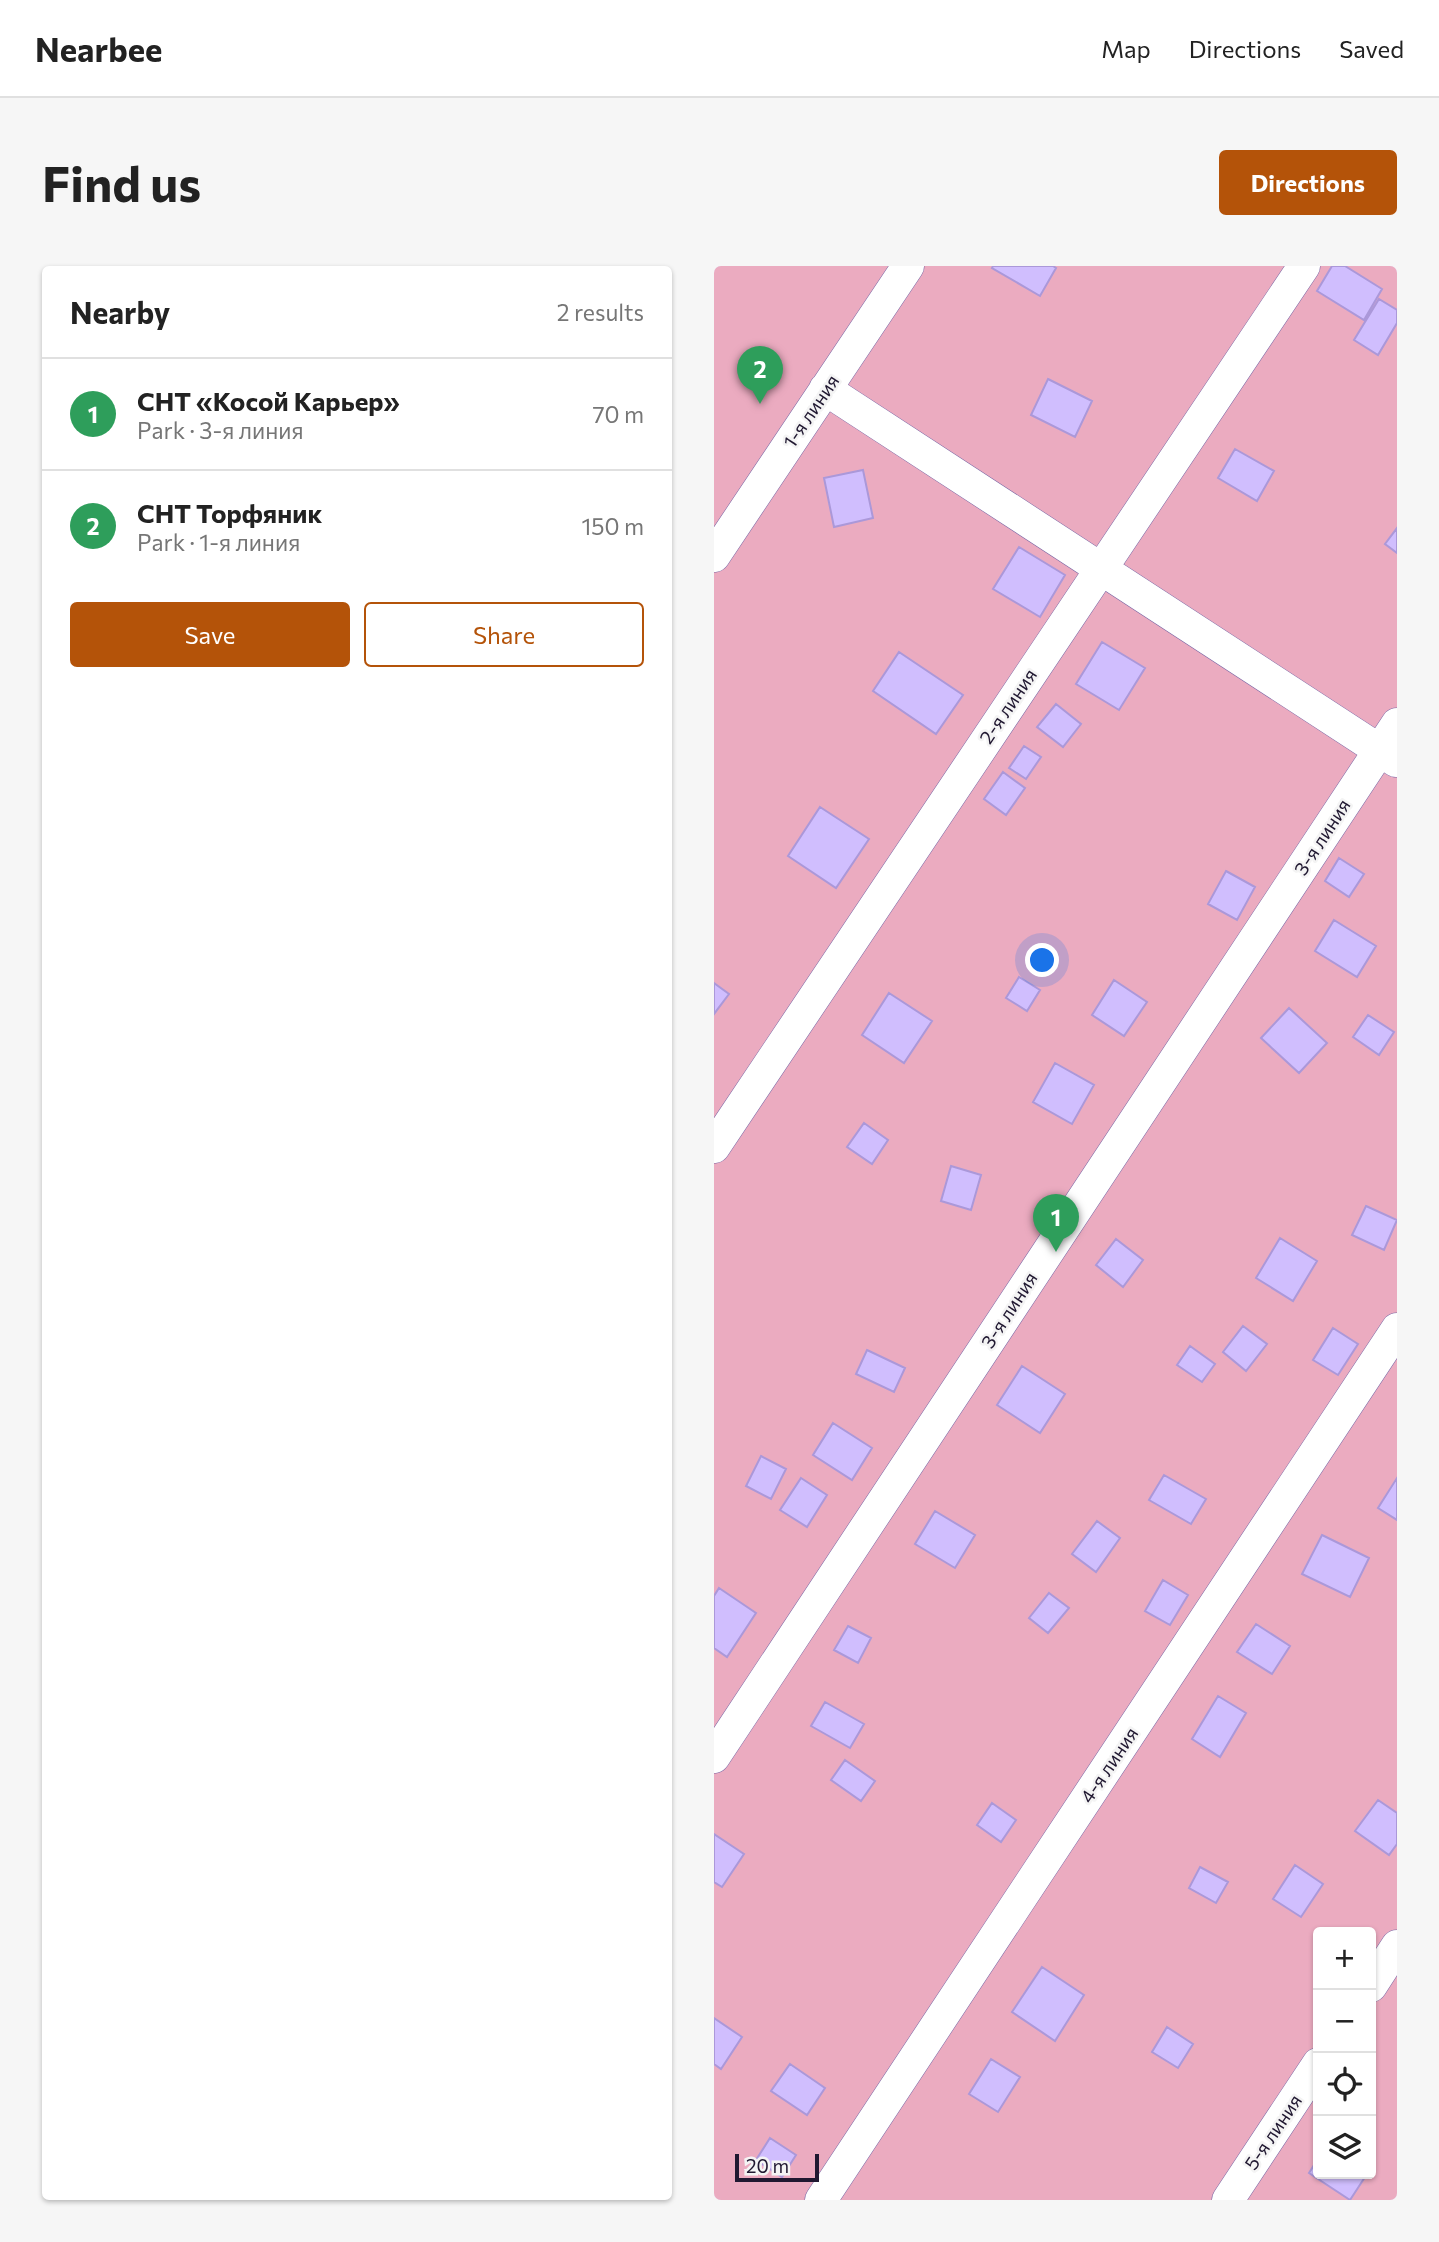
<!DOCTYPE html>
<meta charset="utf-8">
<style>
:root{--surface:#fff;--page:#f6f6f6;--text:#222;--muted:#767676;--line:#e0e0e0;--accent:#b45309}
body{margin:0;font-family:Commissioner,sans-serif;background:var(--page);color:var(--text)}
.controls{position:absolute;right:21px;bottom:21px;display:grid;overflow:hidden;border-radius:7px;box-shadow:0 2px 5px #0004}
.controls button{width:63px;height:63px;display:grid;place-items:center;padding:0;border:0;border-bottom:2px solid var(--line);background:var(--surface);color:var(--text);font:35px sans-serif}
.scale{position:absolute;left:21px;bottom:18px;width:84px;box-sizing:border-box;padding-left:7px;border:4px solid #201831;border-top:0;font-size:19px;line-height:24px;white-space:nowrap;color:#201831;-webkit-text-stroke:5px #f4f4f4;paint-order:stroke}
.you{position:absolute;left:329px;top:695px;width:24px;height:24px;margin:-18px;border:5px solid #fff;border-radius:50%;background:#1a73e8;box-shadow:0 0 0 10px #1a73e833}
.badge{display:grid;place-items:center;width:46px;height:46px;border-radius:50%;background:var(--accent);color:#fff;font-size:23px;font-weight:700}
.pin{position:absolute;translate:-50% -58px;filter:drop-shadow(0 2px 4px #0008)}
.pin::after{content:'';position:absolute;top:37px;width:24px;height:21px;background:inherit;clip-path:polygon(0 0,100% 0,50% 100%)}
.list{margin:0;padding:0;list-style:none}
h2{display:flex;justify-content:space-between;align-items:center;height:91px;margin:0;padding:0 28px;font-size:30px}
h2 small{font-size:23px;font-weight:400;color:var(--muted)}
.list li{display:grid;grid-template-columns:46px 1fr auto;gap:21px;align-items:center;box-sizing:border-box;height:112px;padding:0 28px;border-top:2px solid var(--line)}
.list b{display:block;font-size:26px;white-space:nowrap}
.list p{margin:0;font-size:23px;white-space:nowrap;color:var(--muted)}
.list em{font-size:23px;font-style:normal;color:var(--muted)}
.actions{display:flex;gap:14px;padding:21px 28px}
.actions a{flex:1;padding:16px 0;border:2px solid var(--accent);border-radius:7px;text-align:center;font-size:24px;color:var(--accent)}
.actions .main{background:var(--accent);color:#fff}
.icon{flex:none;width:38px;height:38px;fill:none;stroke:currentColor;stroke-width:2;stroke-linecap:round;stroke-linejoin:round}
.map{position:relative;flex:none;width:683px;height:1934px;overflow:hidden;border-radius:7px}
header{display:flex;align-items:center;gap:42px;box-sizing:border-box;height:98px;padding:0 35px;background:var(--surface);border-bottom:2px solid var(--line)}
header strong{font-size:33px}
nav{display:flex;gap:38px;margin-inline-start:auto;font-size:24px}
.intro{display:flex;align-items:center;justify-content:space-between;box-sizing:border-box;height:168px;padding:0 42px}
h1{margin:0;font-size:49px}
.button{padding:18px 32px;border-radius:7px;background:var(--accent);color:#fff;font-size:24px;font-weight:700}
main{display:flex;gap:42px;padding:0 42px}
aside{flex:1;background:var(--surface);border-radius:7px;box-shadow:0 2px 5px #0004}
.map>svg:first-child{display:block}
.green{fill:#ebabc0;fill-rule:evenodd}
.building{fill:#d0befe;stroke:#ab98d9;stroke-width:2}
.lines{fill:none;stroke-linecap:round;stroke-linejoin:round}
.minor-casing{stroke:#7c69a6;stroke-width:33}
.minor{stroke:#fff;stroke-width:32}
.labels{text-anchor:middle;stroke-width:5;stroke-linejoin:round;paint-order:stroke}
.street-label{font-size:19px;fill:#201831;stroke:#f4f4f4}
</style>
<header>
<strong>Nearbee</strong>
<nav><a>Map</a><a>Directions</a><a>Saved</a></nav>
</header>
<div class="intro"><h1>Find us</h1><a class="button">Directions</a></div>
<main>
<aside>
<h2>Nearby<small>2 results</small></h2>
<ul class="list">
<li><span class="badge" style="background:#2e9e5b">1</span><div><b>СНТ «Косой Карьер»</b><p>Park · 3-я линия</p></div><em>70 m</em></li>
<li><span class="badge" style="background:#2e9e5b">2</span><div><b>СНТ Торфяник</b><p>Park · 1-я линия</p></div><em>150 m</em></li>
</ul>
<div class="actions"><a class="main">Save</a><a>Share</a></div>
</aside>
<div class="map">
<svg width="683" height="1934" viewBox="0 0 683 1934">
<rect width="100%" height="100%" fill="#e9e2fd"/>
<!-- green -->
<path class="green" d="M0 0H683V1934H0ZM604 1666H657V1908H604Z"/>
<!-- building -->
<path class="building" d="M279 0H339L342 2 326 30 278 2Z
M618 0H631L668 23 650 54 603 25Z
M665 33 683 44V57L664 89 640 74Z
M334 113 378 135 361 171 317 149Z
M521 183 560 205 543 235 504 212Z
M149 204 159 252 120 261 110 212Z
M683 262V287L671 278Z
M305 281 351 309 326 351 279 323Z
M388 376 431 402 405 444 362 418Z
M185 386 249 429 222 468 159 425Z
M342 438 367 458 349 481 323 461Z
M310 480 327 491 312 513 295 502Z
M289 506 311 522 292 549 270 533Z
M106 541 155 573 122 622 74 590Z
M625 592 650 608 635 631 611 615Z
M512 605 541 621 523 654 494 638Z
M620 654 662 680 643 711 601 685Z
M305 711 326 724 313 745 292 732Z
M400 714 433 736 410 770 378 749Z
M0 717 15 728 0 748Z
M175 727 218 755 190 797 148 769Z
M575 742 613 777 585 807 547 772Z
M654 749 680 766 665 789 639 771Z
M341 797 380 819 358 858 319 836Z
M150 857 174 874 158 898 133 881Z
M237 900 267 909 257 944 227 935Z
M652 940 683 954 670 984 638 969Z
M566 972 603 995 579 1035 542 1012Z
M402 973 429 994 409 1021 382 999Z
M529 1060 553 1078 532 1105 509 1086Z
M619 1062 644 1078 624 1109 599 1094Z
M476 1080 501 1098 488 1116 463 1099Z
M153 1084 191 1102 180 1126 142 1108Z
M308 1100 351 1128 326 1167 283 1139Z
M119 1157 158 1182 138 1214 99 1189Z
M47 1190 72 1203 57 1233 32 1220Z
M450 1209 492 1233 477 1258 435 1234Z
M87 1212 113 1229 93 1261 66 1244Z
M683 1212V1254L664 1242Z
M221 1245 261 1269 241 1302 201 1278Z
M383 1255 406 1272 382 1306 358 1288Z
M608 1269 655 1292 636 1331 588 1308Z
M449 1314 474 1329 456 1359 431 1345Z
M5 1322 42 1347 13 1391 0 1382V1330Z
M335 1327 355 1342 334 1367 315 1352Z
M542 1358 576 1380 558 1408 523 1386Z
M134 1360 157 1372 144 1397 120 1384Z
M504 1430 532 1447 506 1491 478 1473Z
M111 1436 150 1458 136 1482 97 1460Z
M131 1494 161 1515 147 1535 117 1514Z
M664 1534 683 1547V1578L675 1589 641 1565Z
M278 1537 302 1554 287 1576 263 1559Z
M0 1568 30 1588 8 1621 0 1616Z
M581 1599 609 1618 587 1651 559 1633Z
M486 1601 514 1616 502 1637 475 1622Z
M328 1701 370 1729 341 1775 298 1746Z
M0 1752 28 1771 7 1803 0 1798Z
M453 1761 479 1778 464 1802 438 1786Z
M277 1793 306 1811 284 1846 255 1828Z
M76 1798 111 1822 93 1849 57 1825Z
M56 1872 82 1889 68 1911 42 1894Z
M604 1893V1908H653L636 1934 595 1907Z"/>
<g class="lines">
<defs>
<path id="minor" d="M111 123 682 495
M0 290 194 0
M0 881 590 0
M0 1491 683 458
M657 1720 683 1680
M107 1934 683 1063
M514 1934 604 1798"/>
</defs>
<!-- minor casing -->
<use href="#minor" class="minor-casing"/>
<!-- minor -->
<use href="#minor" class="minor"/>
</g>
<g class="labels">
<!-- street labels -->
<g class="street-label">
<text transform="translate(97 145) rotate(-56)" y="7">1-я линия</text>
<text transform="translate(294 440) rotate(-56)" y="7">2-я линия</text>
<text transform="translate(608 571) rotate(-57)" y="7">3-я линия</text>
<text transform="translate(295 1044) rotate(-57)" y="7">3-я линия</text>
<text transform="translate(395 1499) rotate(-56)" y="7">4-я линия</text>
<text transform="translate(559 1866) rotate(-56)" y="7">5-я линия</text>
</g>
</g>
</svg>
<div class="controls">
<button>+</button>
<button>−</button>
<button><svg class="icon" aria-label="locate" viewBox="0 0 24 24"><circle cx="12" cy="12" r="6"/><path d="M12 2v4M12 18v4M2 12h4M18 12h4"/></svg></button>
<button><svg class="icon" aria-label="layers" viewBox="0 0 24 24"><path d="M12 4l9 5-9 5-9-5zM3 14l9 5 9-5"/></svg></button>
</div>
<div class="scale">20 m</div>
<div class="you"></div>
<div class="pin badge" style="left:342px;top:986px;background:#2e9e5b">1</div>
<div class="pin badge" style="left:46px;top:138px;background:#2e9e5b">2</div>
</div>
</main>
